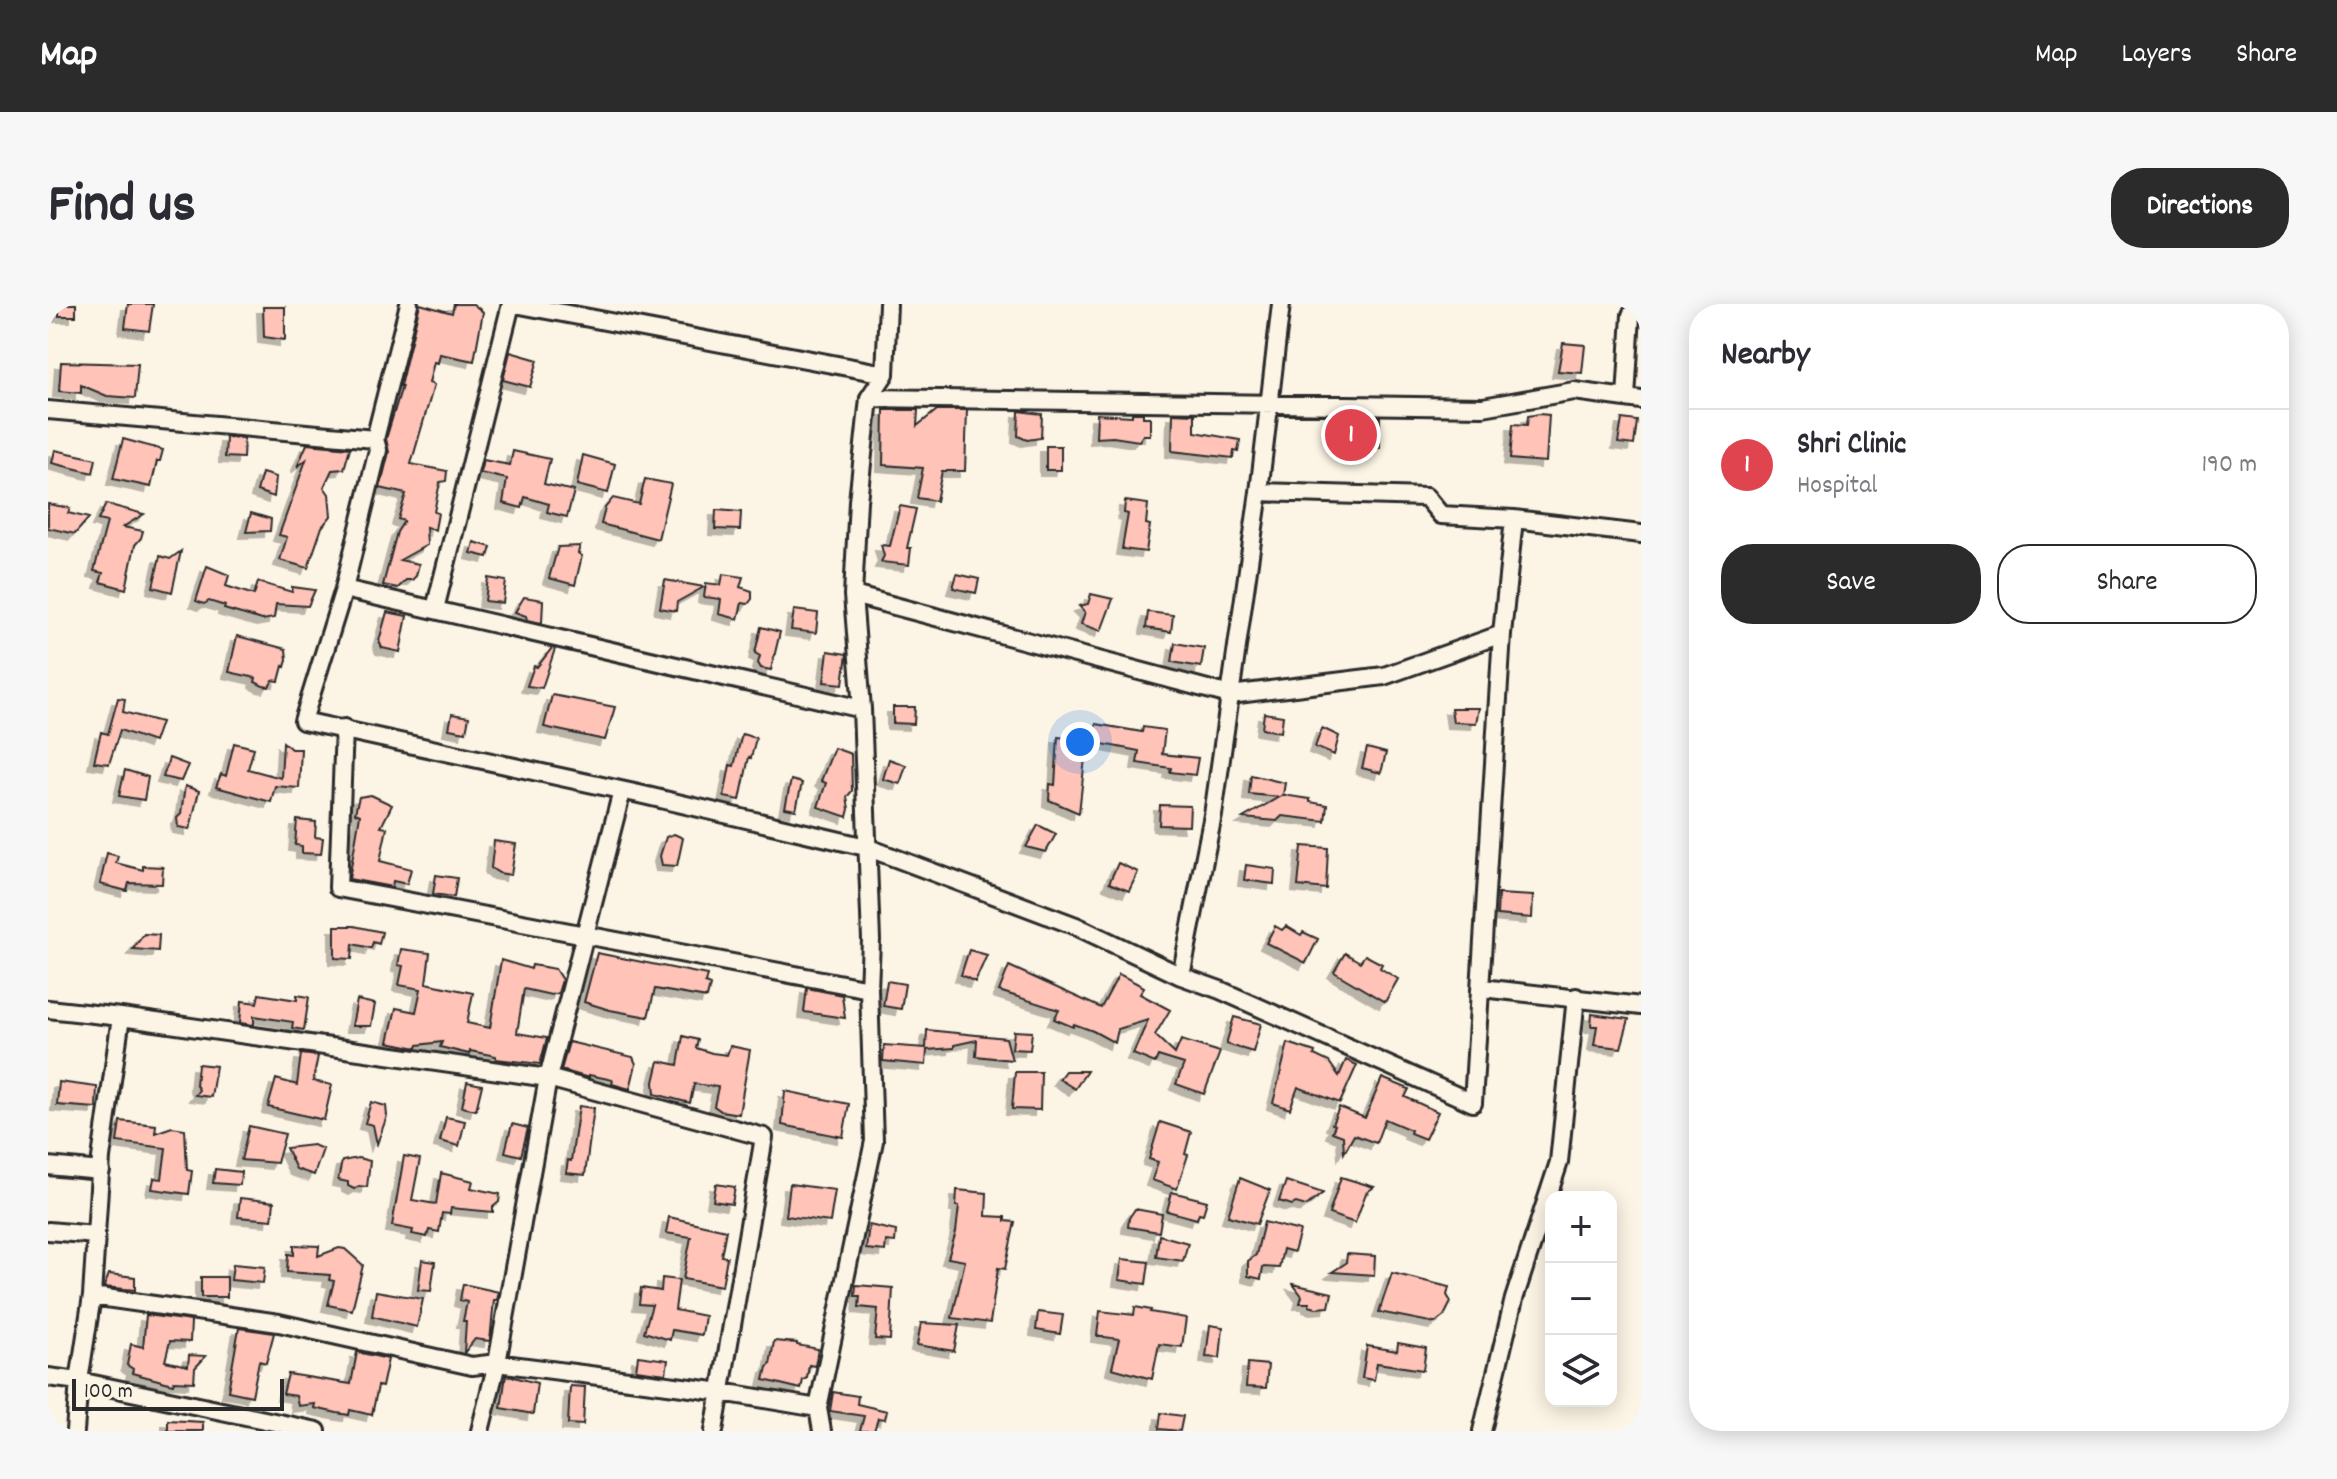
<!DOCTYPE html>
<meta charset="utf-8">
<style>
:root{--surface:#fff;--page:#f7f7f7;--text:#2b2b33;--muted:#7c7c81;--line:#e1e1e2;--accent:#2b2b2b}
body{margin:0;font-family:Dekko,sans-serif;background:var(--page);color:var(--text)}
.controls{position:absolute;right:24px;bottom:24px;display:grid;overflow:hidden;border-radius:16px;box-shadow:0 4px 20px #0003}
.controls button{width:72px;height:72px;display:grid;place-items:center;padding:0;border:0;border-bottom:2px solid var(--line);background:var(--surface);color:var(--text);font:40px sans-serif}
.scale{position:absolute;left:24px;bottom:20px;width:212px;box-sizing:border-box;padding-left:8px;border:4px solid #2b2b2b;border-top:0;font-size:22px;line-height:28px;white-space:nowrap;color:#2b2b2b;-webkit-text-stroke:6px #fcf5e5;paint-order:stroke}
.you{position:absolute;left:1032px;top:438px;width:28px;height:28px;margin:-20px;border:6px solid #fff;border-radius:50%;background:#1a73e8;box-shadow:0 0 0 12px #1a73e833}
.badge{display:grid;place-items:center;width:52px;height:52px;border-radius:50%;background:var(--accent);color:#fff;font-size:26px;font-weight:700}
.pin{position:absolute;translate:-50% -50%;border:4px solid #fff;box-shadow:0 2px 8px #0006}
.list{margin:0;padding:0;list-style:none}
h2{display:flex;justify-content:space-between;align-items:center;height:104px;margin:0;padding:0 32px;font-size:34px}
h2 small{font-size:26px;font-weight:400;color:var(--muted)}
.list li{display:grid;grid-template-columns:52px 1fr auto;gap:24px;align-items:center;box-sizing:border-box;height:112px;padding:0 32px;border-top:2px solid var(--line)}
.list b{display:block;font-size:30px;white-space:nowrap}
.list p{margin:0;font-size:26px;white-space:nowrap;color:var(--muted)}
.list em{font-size:26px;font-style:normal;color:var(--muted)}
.actions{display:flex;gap:16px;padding:24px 32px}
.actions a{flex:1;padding:18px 0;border:2px solid var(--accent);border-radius:32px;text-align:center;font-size:28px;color:var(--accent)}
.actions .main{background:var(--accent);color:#fff}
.icon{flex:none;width:44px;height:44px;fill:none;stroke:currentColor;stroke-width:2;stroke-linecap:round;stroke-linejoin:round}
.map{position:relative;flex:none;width:1593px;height:1127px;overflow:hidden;border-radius:32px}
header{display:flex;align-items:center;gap:48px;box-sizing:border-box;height:112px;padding:0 40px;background:var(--accent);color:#fff}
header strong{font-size:38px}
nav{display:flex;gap:44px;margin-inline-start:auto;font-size:28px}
.intro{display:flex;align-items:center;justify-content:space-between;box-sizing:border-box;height:192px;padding:0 48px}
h1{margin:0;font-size:56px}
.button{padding:20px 36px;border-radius:32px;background:var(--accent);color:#fff;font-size:28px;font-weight:700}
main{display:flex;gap:48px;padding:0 48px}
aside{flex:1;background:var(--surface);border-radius:32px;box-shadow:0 4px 20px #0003}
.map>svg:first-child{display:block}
.building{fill:#ffc3b8;stroke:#2b2b2b;stroke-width:2;filter:url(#shadow)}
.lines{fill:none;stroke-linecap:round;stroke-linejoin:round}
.minor-casing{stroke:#2b2b2b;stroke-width:22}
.minor{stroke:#fcf5e5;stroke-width:16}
</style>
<header>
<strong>Map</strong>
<nav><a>Map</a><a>Layers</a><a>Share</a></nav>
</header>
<div class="intro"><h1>Find us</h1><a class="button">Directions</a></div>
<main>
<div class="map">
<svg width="1593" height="1127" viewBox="0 0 1593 1127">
<defs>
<filter id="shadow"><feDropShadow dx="-6" dy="6" stdDeviation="0" flood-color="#0004"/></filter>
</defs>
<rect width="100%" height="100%" fill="#fcf5e5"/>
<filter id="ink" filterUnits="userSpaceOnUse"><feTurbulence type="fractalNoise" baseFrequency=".0125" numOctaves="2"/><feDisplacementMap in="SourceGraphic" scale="16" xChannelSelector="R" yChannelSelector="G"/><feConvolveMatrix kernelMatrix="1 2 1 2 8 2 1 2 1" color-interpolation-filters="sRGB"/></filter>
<g filter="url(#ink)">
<!-- building -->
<path class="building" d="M11 0H28V12H11Z
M80 0H105L101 27 77 24Z
M372 0 404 9 406 0H425L435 8 426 57 392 50 390 59 386 58 381 79 386 81 363 160 399 167 398 177 392 178 386 208 390 209 387 226 378 223 379 241 352 256 371 260 368 272 364 276H358L350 284 335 281 349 228 356 217 350 215 358 190 332 184 341 148 338 135 354 82H352Z
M215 3H237V36L216 33Z
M1515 39 1537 41 1534 69 1510 67Z
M462 48 490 56 482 83 455 76Z
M13 58 90 60 87 94 59 92 33 81V89L11 87Z
M836 106H870L869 122 889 106H919L917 167H894L888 197 869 194 875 164 835 161Z
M971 107 994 110 993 134 979 136 970 132Z
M1084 109H1095V113H1102V131H1095L1091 137 1065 133 1048 134 1049 110 1084 112Z
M1125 109 1147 110V128L1192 136 1190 148 1186 147 1185 154 1124 147Z
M1491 110 1501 111 1498 158 1462 155 1465 120 1479 121 1480 112Z
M1314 112H1332V144H1314Z
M1574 115 1589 117 1586 141 1570 139Z
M178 133 196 134 195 154 177 153Z
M75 135 115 146 112 157H109L103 183 65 175Z
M259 140 302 144 296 165 284 166 276 183 281 190 283 212 274 223 260 264 232 256 239 233 231 231 258 156 249 163Z
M998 142H1013V166H998Z
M7 146 48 155 45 169 4 159Z
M465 147 502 155 496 180 526 187 519 213 499 208 501 200 477 193 474 204 455 199 459 175 432 169 435 156 462 161Z
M535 151 567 160 560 189 529 181Z
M214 169 228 173 226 193 209 187Z
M597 175 623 180 610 235 553 220 557 204 565 194 591 200Z
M1077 197 1100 200 1098 220 1102 221 1098 248 1074 245 1080 210 1076 209Z
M0 200 22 204 20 209 41 214 27 230 0 224Z
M58 200 96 210 75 223 95 227 93 234 87 241 78 285 52 278 55 269 46 267 59 218 50 216Z
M852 202 868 205 859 244H863L861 261 833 258 836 252 833 241 842 242Z
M668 206 693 208 692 226 667 225Z
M203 209 223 215 222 227 198 228Z
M426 238 443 243 440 253 423 249Z
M532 242 530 249 534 252 527 281 501 274 510 243Z
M133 247 124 288 105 283 112 252 122 255Z
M159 262 181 271 178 282 206 291 210 278 244 288V283L267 286 260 302 228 300 226 314 214 316 176 305 177 302 161 297 156 300 148 297Z
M675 270 695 273 692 283 704 287V295L700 300 694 299 690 315 671 310 673 295 656 293 658 279 673 281Z
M909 270 931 275 928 289 905 284Z
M440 274 458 277 455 299 437 297Z
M617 276 656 283 629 298 628 307 612 304Z
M1043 290 1065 295 1053 327 1033 320 1037 308 1031 302 1040 300Z
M476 293 495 296 494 319 479 316 478 312 467 308Z
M746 306 770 309 768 329 743 326Z
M339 308 359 312 352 348 334 344 331 337Z
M1100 308 1125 311 1123 328 1098 324Z
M713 323 732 328 723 366 713 364 710 359 712 352 707 349Z
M189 332 238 345 239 356 237 363 235 362 231 377 225 376 221 383 215 382 207 378 208 374 181 368Z
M1127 339 1156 344 1153 363 1124 358Z
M504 344 507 345 494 384 479 382 486 362 489 363Z
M780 347 799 350 795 380 776 378Z
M504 391 567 403 557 436 496 423Z
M70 394 77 395 75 408 113 418 106 438 72 426 61 460 46 458 53 428 60 430Z
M845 403H867L866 420 845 419Z
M1403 404H1431L1428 419 1405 418Z
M1216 409 1235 412 1233 428 1214 425Z
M404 410 421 413 418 428 401 425Z
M1048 420 1094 428 1095 423 1117 426 1114 450 1150 454 1147 471 1122 468 1123 464 1089 459 1091 447 1044 438Z
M1274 424 1291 432 1286 451 1267 443Z
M694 430 708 434 703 454 701 453 692 496 676 493 682 461 686 462Z
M1010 433 1039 436 1031 509 1001 496 1002 480 1007 481Z
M235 438 243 445H253L251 484 227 482 223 498 168 483 173 470 178 472 186 439 206 444 200 465 233 474Z
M786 444 803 450 804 487 799 493 801 505 799 513 770 503 778 479 773 477Z
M1319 444 1338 449 1333 469 1314 464Z
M121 454 140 461 133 477 115 473Z
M841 455 858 461 852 480 835 475Z
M77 466 100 473 96 496 71 492Z
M1203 471 1237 479 1235 491 1262 495V498L1279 501 1277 517 1234 512 1229 517 1195 514 1231 493 1201 490Z
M743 476 754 479 748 506 737 504Z
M137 482 151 487 142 525 130 523 129 514 133 510Z
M323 491 344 501 333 523 339 524 332 557 363 565 359 580 345 577 344 583 301 575 312 511 307 509 311 493Z
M1112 501 1142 502 1141 522 1111 521Z
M249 516 268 518 267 533 275 534 273 550 254 549V542L247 541Z
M990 521 1008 530 998 548 978 543Z
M626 530 635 534 629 562 614 561 612 552 618 533Z
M446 537 468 540 463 571 451 569 443 564Z
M1254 542 1280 544 1278 585 1250 582Z
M59 549 70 552 68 559 95 566V562L115 563 114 580 81 579 79 587 52 580Z
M1070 559 1090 568 1081 587 1061 579Z
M1198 561 1227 565 1226 580 1196 576Z
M388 571 409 574 406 593 385 590Z
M1450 590 1485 592 1484 614 1449 611Z
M287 622H306L334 628 331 640 325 638 323 644 305 640 304 655 287 654Z
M1227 622 1234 626 1238 622 1253 631 1255 628 1270 635 1258 659 1218 639Z
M96 630 111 631 110 647 85 645Z
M353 645 382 649 378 679 425 689 419 719 442 724 453 656 483 665 484 661 507 665 514 676 510 689 503 691 476 685 469 729 499 734 492 760 448 755V752L422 747 421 750 392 743 394 738 370 741 369 744 340 738 348 704 368 708 373 685 351 681 355 662 350 661Z
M921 646 939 651 927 678 913 671Z
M549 649 659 671 657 679 662 681 659 694 607 685 600 713 562 706 536 698Z
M1297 649 1312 658 1317 651 1334 660 1332 664 1350 675 1337 698 1286 668Z
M961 662 1053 704 1071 670 1096 683 1092 690 1122 706 1107 731 1127 750 1133 736 1172 748 1156 790 1128 780 1136 760 1110 752 1107 759 1085 750 1100 716 1070 725 1067 739 1045 727 1026 720 1025 723 1006 715 1011 706 951 687Z
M839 677 857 680 853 705 835 702Z
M759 684 794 691 797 714 756 708Z
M211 690 249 696V691L261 693 256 726 244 724 245 718 206 712V721L192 719 194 697 209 699Z
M309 696 327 700 323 722H304Z
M1544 710 1581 715 1573 744 1546 741 1549 722H1543Z
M1186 713 1213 720 1205 748 1178 740Z
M879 726 958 734 964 756 928 752 929 736 906 741V744L879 746 878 761 835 757 836 741 878 744Z
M966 727 984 728 982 746 964 745Z
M635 732 650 736 648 744 664 749 679 751 682 742 702 746 691 810 673 807 666 802 670 783 646 780 642 799 607 790 606 778 611 757 630 761Z
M521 738 585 753 588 760 582 785 564 780 565 776 541 771V774L513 766Z
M1240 739 1267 748 1266 751 1281 758 1291 772 1298 756 1309 761 1292 799 1250 783 1242 805 1225 799Z
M253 750 270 752 265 777 284 781 276 816 220 803 228 775 249 781Z
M150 760 168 762 163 793 147 791 151 786 148 781Z
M1017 767H1039L1027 785 1011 775Z
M967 768H993L992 806 964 805Z
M1334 774 1361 785 1357 793 1390 808 1377 835 1362 829 1363 826 1337 815 1328 839 1306 831 1296 849 1295 832 1284 828 1287 821 1284 820 1291 803 1317 814Z
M11 778 49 783 48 804 9 801Z
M419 778 434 781 428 806 414 803Z
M737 787 801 800 795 833 734 821Z
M323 798 338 802 339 812 329 840 325 821 317 819Z
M531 802 546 804 537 871 518 869 520 856 523 857Z
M398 813 417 817 411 842 392 837Z
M72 817 108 821 107 829 124 823 137 825 139 866 144 867 141 890 104 885 106 874 114 875 118 844 69 838Z
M1112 818 1143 828 1137 850 1140 851 1129 885 1104 876 1110 858 1101 855Z
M464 820 480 824 473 852 457 848Z
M201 822 237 830 229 859 193 856Z
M265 841 275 845 266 871 248 865 238 844Z
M356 852 372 855 364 896 388 900 393 869 425 877 423 884 452 890 451 898 445 903V908L403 904 402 910 394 909 391 928 381 926 379 933 364 930 365 926 344 922Z
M310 854 322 857 319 883 311 882 306 885 300 882V878L290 876 294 857Z
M167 865 193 868 192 881 165 879Z
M1293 873 1326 883 1318 889 1307 919 1281 910Z
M1192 874 1222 886 1209 920 1180 912Z
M1238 877 1275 889 1258 902 1248 899 1244 901 1231 897Z
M668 880 687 883 684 900 665 897Z
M742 880 787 886 782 918 738 912Z
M909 886 939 889 938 912 957 913V917L967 918 957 965 950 964 942 1019 904 1014 917 957 900 954 908 928 911 902H908Z
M1124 888 1159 897 1155 910 1151 909 1149 915 1119 907Z
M192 894 226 898 224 916 190 913Z
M1087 905 1114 910 1111 928 1080 923 1081 914Z
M621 913 678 926 673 952 679 953 674 982 635 975 643 933 618 929Z
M1216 918 1252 927 1246 948 1235 945 1231 964 1215 963 1213 975 1200 972V957L1208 951Z
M821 921 848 927 847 938 838 937 837 947 818 945Z
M1111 931 1140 939 1135 957 1108 953Z
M246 941 271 942 270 952 291 944 297 945 315 961 304 1006 280 1001 286 977 281 976 282 971 239 968 240 950 246 951Z
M1299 950 1327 952 1326 971 1284 968 1298 959Z
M1074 955 1101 958 1098 980 1071 976Z
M374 956 387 958 383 987 370 986Z
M185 960 217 963 215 979 183 976Z
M1344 969 1401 983 1399 991 1403 998 1396 1012 1387 1019 1331 1008Z
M61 970 87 973V986L56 983Z
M153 973H179V993H153Z
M614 974 631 976 627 1006 657 1012 654 1031 624 1026 622 1036 596 1028 604 1001 591 1000 593 984 613 987Z
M415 980 451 988 449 996H446L442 1037 427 1035 416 1049 418 1017H415L419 998 412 996Z
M1245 980 1284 989 1281 1003 1268 1004 1261 1002V999H1252L1254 992Z
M808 981 845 984 842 1036 827 1035 830 1005 811 1003 812 992H807Z
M328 987 375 995 369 1023 324 1012Z
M1087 1003 1103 1006 1102 1008 1138 1014 1134 1043 1111 1040 1104 1075 1064 1064 1071 1035 1049 1032 1052 1007 1086 1011Z
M990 1008 1015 1011 1012 1030 988 1026Z
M98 1011 143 1017 142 1038 122 1037 117 1057 140 1062 141 1051 158 1052 147 1064 146 1078 126 1077 125 1080 84 1069 85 1065 79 1061 83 1040 95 1043Z
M873 1019 911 1021 906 1047 869 1041Z
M1162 1021 1175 1023 1172 1054 1158 1053Z
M191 1024 226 1029 218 1059 211 1057 204 1092 180 1087Z
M726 1037 749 1039V1041L770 1045 767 1062 761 1061 759 1074 755 1076 753 1085 716 1076 719 1063 722 1061Z
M1350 1039 1378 1044 1375 1066 1329 1059 1326 1076 1314 1074 1319 1042 1349 1047Z
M309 1048 340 1055 334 1083 330 1082 324 1111 302 1106 301 1111 289 1109 266 1104 267 1100 250 1102 248 1092 235 1090 240 1070 303 1080Z
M590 1052 620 1056 618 1070 588 1066Z
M1200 1059 1220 1061 1218 1084 1198 1083Z
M458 1071 489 1079 485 1110 453 1104Z
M522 1082 537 1083 535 1121 520 1120Z
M785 1088 810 1092 809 1100 839 1107 837 1115 830 1114 826 1127H812L816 1112 782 1107Z
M1113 1109 1135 1112 1132 1127 1111 1125Z
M120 1116 155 1118V1127H120Z"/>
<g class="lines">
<defs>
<path id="minor" d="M467 0 837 70
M1583 11 1578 94 1593 96
M821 94 1435 103 1526 87 1578 94
M0 106 327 135 330 146 296 285 255 417 591 490 818 543 1028 622 1133 672 1172 686 1425 799 1454 330 1466 215 1393 211 1378 193 1211 188 1233 0
M327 135 361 0
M1466 215 1593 230
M296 285 814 405
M805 291 1182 391 1336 372 1454 330
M387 305 463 0
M296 424 290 584 821 685
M1133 672 1165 511 1211 188
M1434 684 1593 702
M0 705 73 713
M0 862 53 867
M0 927 48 931
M44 992 53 854 73 713 500 774 716 833 666 1127
M0 1073 31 1077 27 1127
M269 1127 31 1077 44 992 231 1019 424 1062 449 1059 674 1088 770 1104
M432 1127 449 1059 500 774 574 487
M774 1127 770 1104 826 837 821 685 823 636 814 405 805 291 810 197 821 94 837 70 840 0
M1434 1127 1466 995 1511 858 1528 693"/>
</defs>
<!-- minor casing -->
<use href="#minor" class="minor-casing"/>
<!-- minor -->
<use href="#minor" class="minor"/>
</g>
</g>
</svg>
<div class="controls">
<button>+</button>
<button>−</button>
<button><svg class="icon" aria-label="layers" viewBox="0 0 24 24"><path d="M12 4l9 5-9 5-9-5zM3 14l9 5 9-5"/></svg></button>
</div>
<div class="scale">100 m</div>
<div class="you"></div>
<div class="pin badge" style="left:1303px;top:131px;background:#e0444e">1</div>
</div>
<aside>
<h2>Nearby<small></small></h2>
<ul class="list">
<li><span class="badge" style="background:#e0444e">1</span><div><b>Shri Clinic</b><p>Hospital</p></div><em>190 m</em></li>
</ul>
<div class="actions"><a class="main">Save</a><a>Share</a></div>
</aside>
</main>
